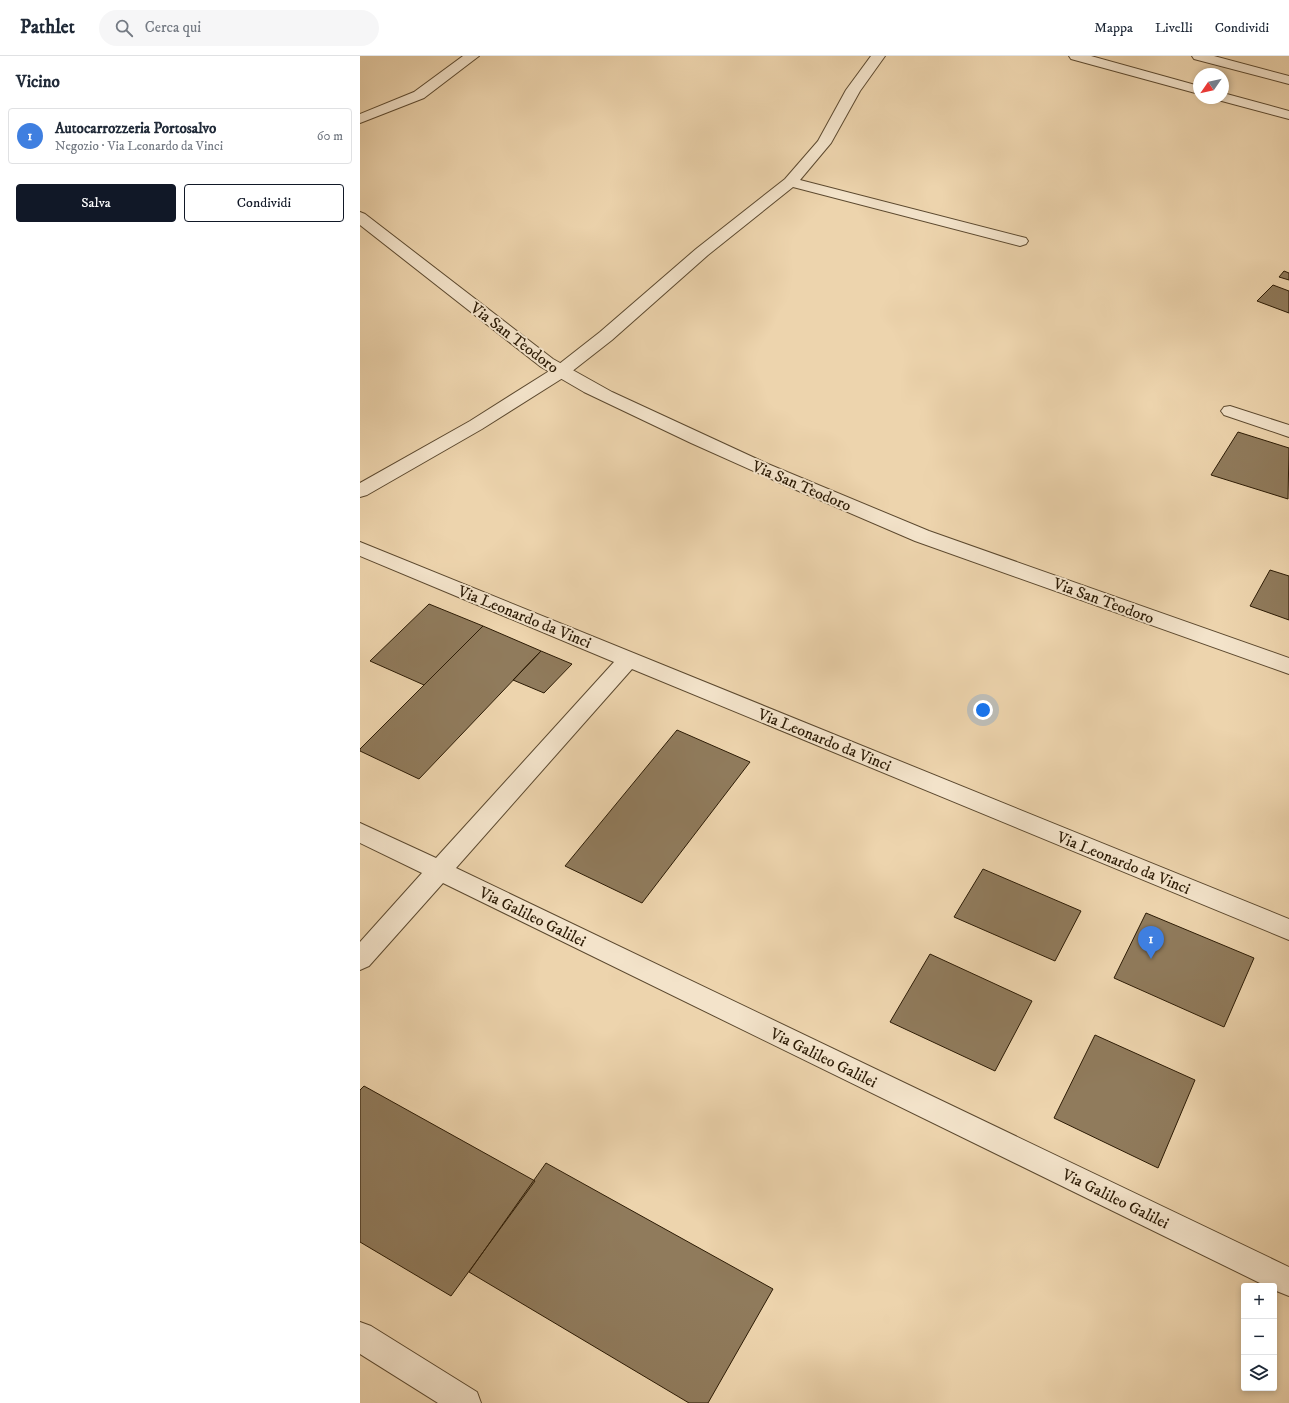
<!DOCTYPE html>
<html lang="it">
<meta charset="utf-8">
<style>
:root{--surface:#fff;--page:#f6f6f7;--text:#1f2937;--muted:#747a83;--line:#e0e1e3;--accent:#111827}
body{margin:0;font-family:"IM FELL DW Pica",serif;background:var(--page);color:var(--text)}
.controls{position:absolute;right:12px;bottom:12px;display:grid;overflow:hidden;border-radius:4px;box-shadow:0 2px 6px #0003}
.controls button{width:36px;height:36px;display:grid;place-items:center;padding:0;border:0;border-bottom:1px solid var(--line);background:var(--surface);color:var(--text);font:20px sans-serif}
.compass{position:absolute;left:833px;top:12px;width:36px;height:36px;border-radius:50%;background:var(--surface);box-shadow:0 2px 6px #0003;rotate:236deg}
.you{position:absolute;left:623px;top:654px;width:14px;height:14px;margin:-10px;border:3px solid #fff;border-radius:50%;background:#1a73e8;box-shadow:0 0 0 6px #1a73e833}
.badge{display:grid;place-items:center;width:26px;height:26px;border-radius:50%;background:var(--accent);color:#fff;font-size:13px;font-weight:700}
.pin{position:absolute;translate:-50% -33px;filter:drop-shadow(0 1px 2px #0008)}
.pin::after{content:'';position:absolute;top:21px;width:14px;height:12px;background:inherit;clip-path:polygon(0 0,100% 0,50% 100%)}
.list{margin:0;padding:0;list-style:none}
h2{display:flex;justify-content:space-between;align-items:center;height:52px;margin:0;padding:0 16px;font-size:17px}
h2 small{font-size:13px;font-weight:400;color:var(--muted)}
.list li{display:grid;grid-template-columns:26px 1fr auto;gap:12px;align-items:center;box-sizing:border-box;height:56px;margin:0 8px 8px;padding:0 8px;border:1px solid var(--line);border-radius:4px}
.list b{display:block;font-size:15px;white-space:nowrap}
.list p{margin:0;font-size:13px;white-space:nowrap;color:var(--muted)}
.list em{font-size:13px;font-style:normal;color:var(--muted)}
.actions{display:flex;gap:8px;padding:12px 16px}
.actions a{flex:1;padding:9px 0;border:1px solid var(--accent);border-radius:4px;text-align:center;font-size:14px;color:var(--accent)}
.actions .main{background:var(--accent);color:#fff}
.icon{flex:none;width:22px;height:22px;fill:none;stroke:currentColor;stroke-width:2;stroke-linecap:round;stroke-linejoin:round}
.map{position:relative;flex:none;width:929px;height:1347px;overflow:hidden}
header{display:flex;align-items:center;gap:24px;box-sizing:border-box;height:56px;padding:0 20px;background:var(--surface);border-bottom:1px solid var(--line)}
header strong{font-size:19px}
nav{display:flex;gap:22px;margin-inline-start:auto;font-size:14px}
.search{width:280px;height:36px;background:var(--page);display:flex;align-items:center;gap:10px;box-sizing:border-box;padding:0 14px;border-radius:22px;color:var(--muted);font-size:15px}
main{display:flex}
aside{flex:1;background:var(--surface)}
.map>svg:first-child{display:block}
.building{fill:#907b5c;stroke:#2c1b05}
.lines{fill:none;stroke-linecap:round;stroke-linejoin:round}
.minor-casing{stroke:#5c492f;stroke-width:2}
.tertiary-casing{stroke:#5c492f;stroke-width:2}
.minor{fill:#f3e3ca;fill-rule:evenodd}
.tertiary{fill:#f3e3ca;fill-rule:evenodd}
.labels{text-anchor:middle;stroke-width:4;stroke-linejoin:round;paint-order:stroke}
.street-label{font-size:16px;fill:#2c1b05;stroke:#f3e3ca}
</style>
<header>
<strong>Pathlet</strong>
<div class="search"><svg class="icon" aria-label="search" viewBox="0 0 24 24"><circle cx="10" cy="10" r="6"/><path d="M15 15l6 6"/></svg>Cerca qui</div>
<nav><a>Mappa</a><a>Livelli</a><a>Condividi</a></nav>
</header>
<main>
<aside>
<h2>Vicino<small></small></h2>
<ul class="list">
<li><span class="badge" style="background:#3f7fe0">1</span><div><b>Autocarrozzeria Portosalvo</b><p>Negozio · Via Leonardo da Vinci</p></div><em>60 m</em></li>
</ul>
<div class="actions"><a class="main">Salva</a><a>Condividi</a></div>
</aside>
<div class="map">
<svg width="929" height="1347" viewBox="0 0 929 1347">
<rect width="100%" height="100%" fill="#edd4ad"/>
<filter id="stains"><feTurbulence type="fractalNoise" baseFrequency=".005" numOctaves="4"/><feColorMatrix values="0 0 0 0 .2 0 0 0 0 .09 0 0 0 0 .02 0 0 0 .5 -.17"/></filter>
<radialGradient id="worn" r=".72"><stop offset=".6" stop-color="#630" stop-opacity="0"/><stop offset="1" stop-color="#630" stop-opacity=".3"/></radialGradient>
<!-- building -->
<path class="building" d="M924 215 929 217V224L919 221Z
M913 229 929 235V257L897 245Z
M878 376 929 392 928 443 851 419Z
M910 514 929 520V564L890 550Z
M69 548 123 570 64 629 10 605Z
M123 570 181 595 59 723 0 695V693Z
M181 595 212 608 184 637 153 624Z
M317 674 390 706 282 847 205 810Z
M623 813 721 855 695 905 594 861Z
M786 857 894 902 864 971 754 922Z
M570 898 672 945 635 1015 530 966Z
M735 979 835 1024 798 1112 694 1062Z
M4 1030 175 1125 91 1240 0 1186V1034Z
M186 1107 413 1233 348 1347H329L109 1216Z"/>
<g class="lines">
<defs>
<path id="minor" d="M511 0H525L500 35 471 87 440 124 666 182 668 185 666 188 660 190 433 131 348 199 252 284 206 320 122 373 7 439 0 441V427L110 365 194 312 240 276 336 193 425 123 458 85 486 34Z
M709 0H731L839 30V38L711 3Z
M832 0H854L929 20V28L834 3Z
M863 37 929 55V63L858 44 857 42H863Z
M870 350 929 369V381L864 359 861 355 864 351Z
M0 486 929 863V884L272 613 96 812 929 1211V1240L914 1234V1230H906L83 827 9 910 0 914V886L62 817 0 787V767L76 802 254 606 0 500Z
M0 1266 11 1270 117 1336 121 1347H78L0 1298Z"/>
<path id="tertiary" d="M103 0H119L64 42 0 67V58L54 36Z
M0 156 5 158 193 303 252 336 408 408 569 475 929 602V618L555 485 427 430 331 387 224 336 181 311 0 169Z"/>
</defs>
<!-- minor casing -->
<use href="#minor" class="minor-casing"/>
<!-- tertiary casing -->
<use href="#tertiary" class="tertiary-casing"/>
<!-- minor -->
<use href="#minor" class="minor"/>
<!-- tertiary -->
<use href="#tertiary" class="tertiary"/>
</g>
<g class="labels">
<!-- street labels -->
<g class="street-label">
<text transform="translate(155 281) rotate(37)" y="6">Via San Teodoro</text>
<text transform="translate(442 429) rotate(23)" y="6">Via San Teodoro</text>
<text transform="translate(744 544) rotate(20)" y="6">Via San Teodoro</text>
<text transform="translate(165 560) rotate(22)" y="6">Via Leonardo da Vinci</text>
<text transform="translate(465 683) rotate(22)" y="6">Via Leonardo da Vinci</text>
<text transform="translate(764 806) rotate(22)" y="6">Via Leonardo da Vinci</text>
<text transform="translate(173 860) rotate(26)" y="6">Via Galileo Galilei</text>
<text transform="translate(464 1001) rotate(26)" y="6">Via Galileo Galilei</text>
<text transform="translate(756 1142) rotate(26)" y="6">Via Galileo Galilei</text>
</g>
</g>
<rect width="100%" height="100%" filter="url(#stains)"/>
<rect width="100%" height="100%" fill="url(#worn)"/>
</svg>
<div class="controls">
<button>+</button>
<button>−</button>
<button><svg class="icon" aria-label="layers" viewBox="0 0 24 24"><path d="M12 4l9 5-9 5-9-5zM3 14l9 5 9-5"/></svg></button>
</div>
<svg class="compass" viewBox="-18 -18 36 36"><path d="M0-13l5 13h-10z" fill="#e53935"/><path d="M0 13l5-13h-10z" fill="#747a83"/></svg>
<div class="you"></div>
<div class="pin badge" style="left:791px;top:903px;background:#3f7fe0">1</div>
</div>
</main>
